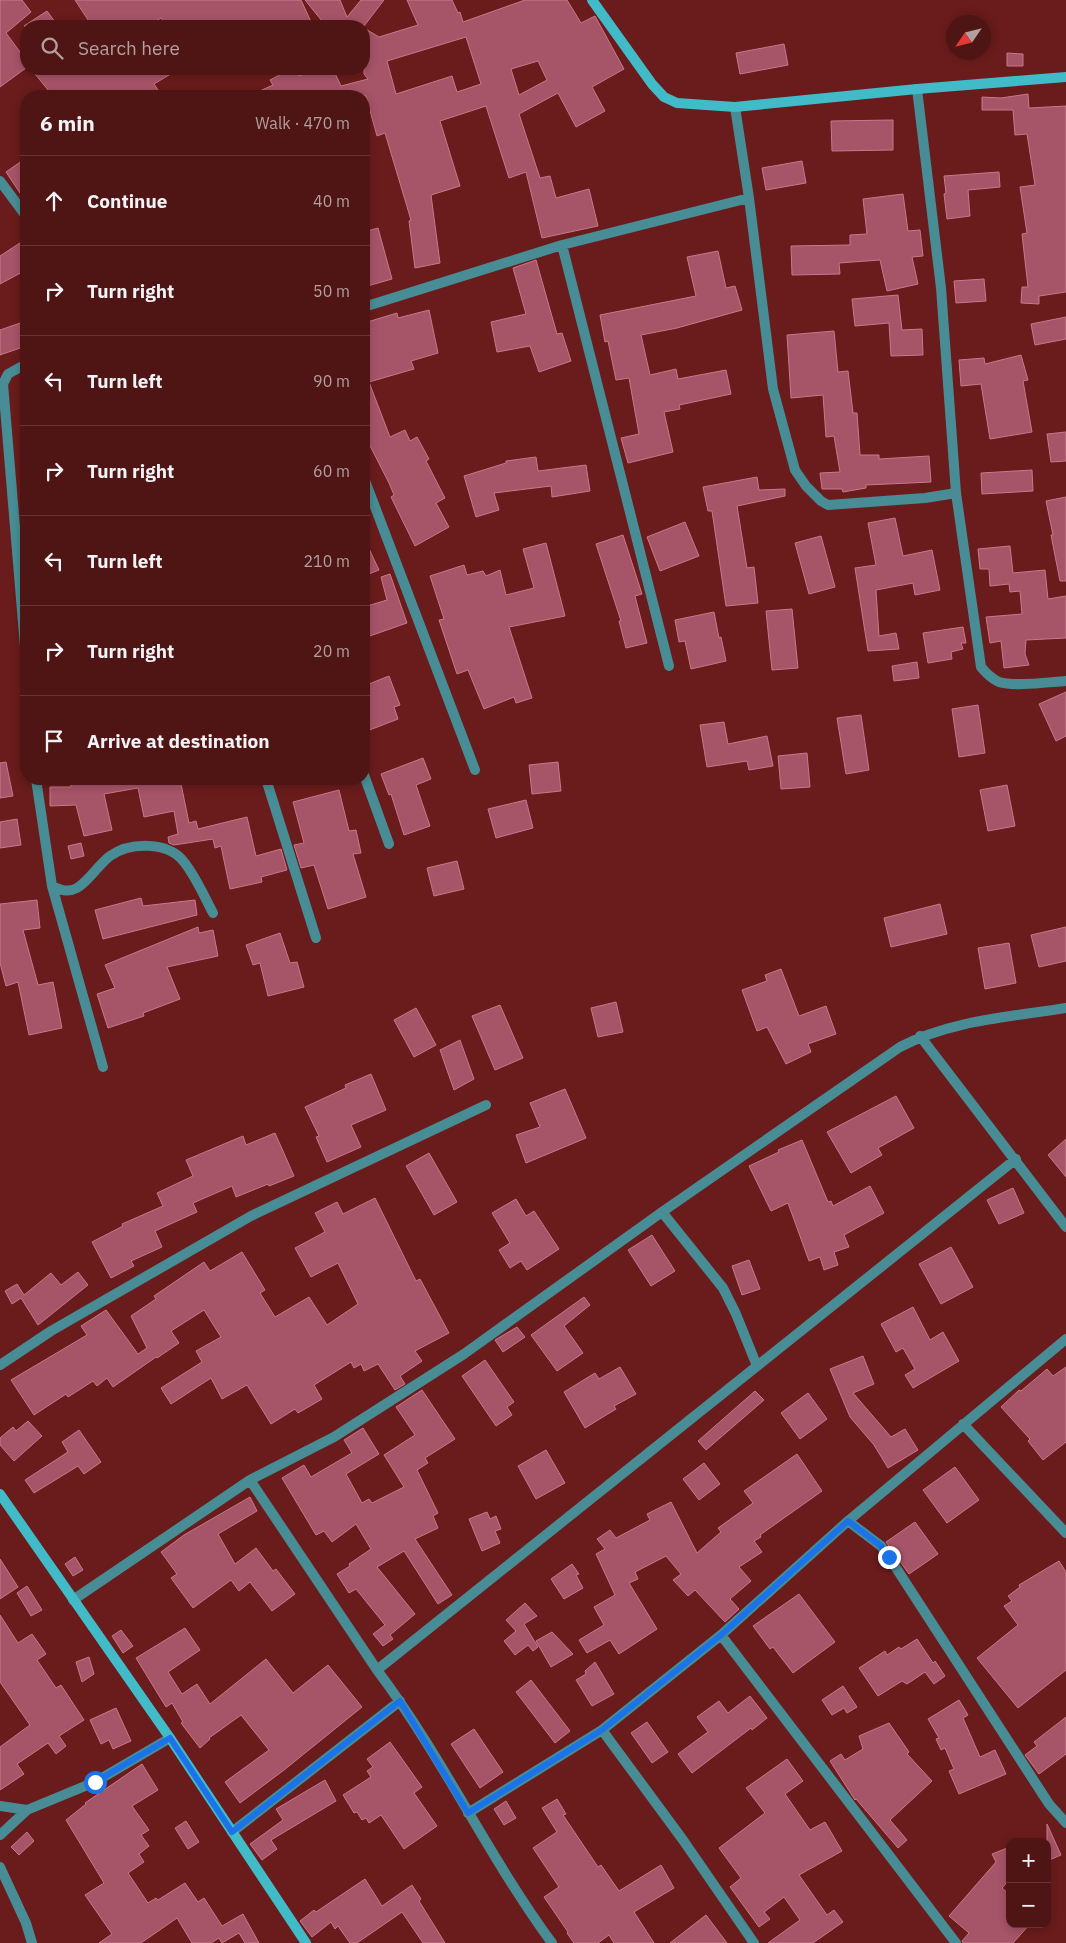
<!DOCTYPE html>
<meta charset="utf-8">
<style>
:root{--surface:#4f1514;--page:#592222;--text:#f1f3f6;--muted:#b39fa0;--line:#663434}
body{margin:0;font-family:"IBM Plex Sans",sans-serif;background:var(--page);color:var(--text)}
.controls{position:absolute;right:15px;bottom:15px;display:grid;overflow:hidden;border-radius:10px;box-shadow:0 2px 8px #0003}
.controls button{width:45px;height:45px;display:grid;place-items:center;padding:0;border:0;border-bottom:1px solid var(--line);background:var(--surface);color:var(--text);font:25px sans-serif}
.compass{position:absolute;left:946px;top:15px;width:45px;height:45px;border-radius:50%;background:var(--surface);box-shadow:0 2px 8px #0003;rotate:235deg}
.stop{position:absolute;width:15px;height:15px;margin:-11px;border:4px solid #1a73e8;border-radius:50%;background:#fff}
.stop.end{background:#1a73e8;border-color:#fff;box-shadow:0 1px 5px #0008}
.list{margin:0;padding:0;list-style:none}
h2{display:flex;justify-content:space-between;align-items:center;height:65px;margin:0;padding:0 20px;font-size:21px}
h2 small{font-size:16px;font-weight:400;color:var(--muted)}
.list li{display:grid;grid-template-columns:32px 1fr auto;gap:15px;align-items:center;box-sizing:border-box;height:90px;padding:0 20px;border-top:1px solid var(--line)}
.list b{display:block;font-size:19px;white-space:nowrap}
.list em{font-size:16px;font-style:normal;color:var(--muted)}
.icon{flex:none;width:28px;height:28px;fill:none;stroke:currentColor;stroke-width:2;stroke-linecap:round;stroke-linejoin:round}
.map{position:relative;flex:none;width:1066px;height:1943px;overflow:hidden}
.search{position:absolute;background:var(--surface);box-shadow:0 2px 8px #0003;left:20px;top:20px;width:350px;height:55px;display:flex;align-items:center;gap:12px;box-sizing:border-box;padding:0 18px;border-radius:20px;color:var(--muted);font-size:19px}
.panel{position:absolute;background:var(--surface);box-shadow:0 2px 8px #0003;left:20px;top:90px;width:350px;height:695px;border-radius:20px}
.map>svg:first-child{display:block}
.building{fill:#a65468;stroke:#cc768b;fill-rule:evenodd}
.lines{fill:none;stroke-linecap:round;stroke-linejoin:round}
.street{stroke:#488d95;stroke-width:10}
.secondary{stroke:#41bbc8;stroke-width:10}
.route{stroke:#1a73e8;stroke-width:6}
</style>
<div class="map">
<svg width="1066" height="1943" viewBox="0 0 1066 1943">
<rect width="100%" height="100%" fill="#691c1b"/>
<!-- building -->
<path class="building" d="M0 0H22L31 12 6 33 26 60V68L0 87Z
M75 0H301L313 26H166L161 18 148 26H92Z
M305 0H340L347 17 361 0H384L364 26H326Z
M407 0H452L458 13 460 12 463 22 525 0H567L581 23 595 16 624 69 592 87 605 111 576 127 558 93 519 114 540 178 550 176 556 198 589 189 598 226 542 238 526 172 509 178 486 106 440 121 460 186 431 195 440 263 415 268 409 221 411 220 385 133 377 136 366 96H249L273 85 270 80 291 69H295L299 76 315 69H333L341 86 368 79 364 74V28L379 37 418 25ZM466 37 481 84 457 92 452 76 396 94 387 61ZM538 61 547 80 519 95 511 69Z
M47 11 58 26H24Z
M784 44 788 65 740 74 736 53Z
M1007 53 1023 54V66H1007Z
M31 69H179L154 84 162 96H53Z
M1028 94 1029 108 1066 106V292L1039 296V304L1021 303 1022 287H1028L1022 234 1027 233 1020 187 1035 185 1027 134 1015 135 1013 110H982V97L1001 98Z
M893 120V150L832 151 831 121Z
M26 158V202L6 172Z
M802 161 806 183 766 190 762 168Z
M999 172 1000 187 968 190 970 216 947 219 944 194 946 193 944 176Z
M903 194 908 231 920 230 923 256 912 257 918 284 887 291 880 260 839 263 840 274 792 275 791 246 850 245V235L867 234 863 199Z
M378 228 392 279 364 287V232Z
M26 239V270L0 284V256Z
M718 251 726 288 735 286 742 310 677 328 641 335 650 375 676 369 678 379 726 370 731 394 679 405 680 409 664 412 673 452 628 463 621 438 639 434 629 378 616 380 608 341 605 342 600 315 696 296 687 257Z
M536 260 557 334 562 333 571 361 539 372 530 346 497 352 491 322 526 314 513 268Z
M984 279 986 301 956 303 954 281Z
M898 295 902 330 922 329 923 355 891 356 889 323 855 326 852 299Z
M429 310 438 353 411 361 414 369 369 382 390 437 405 430 410 441 417 437 429 459 426 461 445 498 436 503 449 527 415 546 391 497 394 495 389 483 364 434V323L397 313 398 318Z
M1066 317V339L1035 345 1031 324Z
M26 321V346L0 355V330Z
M834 331 838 372 848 371 853 413H857L860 455H879V459L929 456 931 482 866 485V488L843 492 842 489H822L820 473 840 472 834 436 826 437 823 395 791 398 787 335Z
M1021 355 1028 380 1023 381 1032 432 990 439 981 384 961 386 959 360 984 358 985 364Z
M1066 432V461L1051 462 1047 434Z
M536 457 538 471 586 465 590 491 552 497 551 486 494 493 499 510 476 517 464 476 506 463V461Z
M1032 470 1033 491 982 494 981 473Z
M757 477 759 490 785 489V496L737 506 747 568 754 567 758 603 726 606 712 511H708L703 487Z
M1066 497V581H1060L1051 535H1053L1046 501Z
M895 518 903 556 932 550 940 590 915 595 913 583 876 590 879 636 896 633 899 649 868 651 855 568 876 565 868 523Z
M685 522 699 556 660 571 647 537Z
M623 535 642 594 635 596 647 643 626 648 619 621H621L596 544Z
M821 536 835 587 809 594 795 543Z
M364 538 379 570 364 576Z
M546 543 565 616 509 627 532 698 516 703 514 697 484 709 468 670 457 674 439 620 444 619 430 576 464 565 467 575 483 571 486 576 500 570 506 595 534 588 523 549Z
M1010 546 1013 573 1045 570 1048 599 1066 596V638L1026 640 1025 654 1029 665 1004 668 1001 641 990 643 986 617 1022 614 1020 591 1010 592 1009 584 990 586 989 569H980L978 549Z
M390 574 407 623 364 638V607L387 600 381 577Z
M792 609 798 668 772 670 766 611Z
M714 612 719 638 721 637 726 661 691 669 685 641 679 642 675 620Z
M963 627 966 643H961L963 649 951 652 952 659 928 663 923 633Z
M917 662 919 678 894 681 892 666Z
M389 676 400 705 394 707 398 719 367 731 364 724V686Z
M1066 692V736L1056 741 1039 704Z
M978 705 985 753 959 757 952 709Z
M861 715 869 770 846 774 837 718Z
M724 722 728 744 767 736 773 766 749 770 747 761 707 767 700 725Z
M807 753 810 787 781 789 778 756Z
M423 758 431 779 416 785 430 826 404 835 391 794 389 795 381 774Z
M6 762 13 796 0 798V763Z
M558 762 561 791 532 794 529 765Z
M70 779H180L189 823 196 821 198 829 247 817 256 856 281 849 287 870 261 877 262 882 230 889 221 846 215 848 213 839 174 845 169 843 168 837 178 834 174 811 144 817 138 788 104 794 112 830 84 836 76 805 50 806V787H71Z
M1007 785 1015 826 988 831 980 790Z
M339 790 349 831 356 830 361 853 353 854 366 897 328 909 314 865 301 868 294 845 304 843 293 802Z
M526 800 533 828 496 838 488 809Z
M17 819 21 845 0 848V822Z
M81 843 84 856 71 859 68 846Z
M457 861 464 889 434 896 427 868Z
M141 898 143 906 195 900 197 915 103 939 95 910Z
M37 900 40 928 23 930 38 985 53 982 62 1028 29 1035 18 982 6 986 0 963V904Z
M940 904 947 934 891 947 884 918Z
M198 927 199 933 213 930 218 956 167 967 180 999 143 1013 144 1016 108 1028 97 994 115 988 105 965Z
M1066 927V961L1039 967 1031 935Z
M280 933 290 963 297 962 304 987 268 996 260 963 253 965 246 945Z
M1009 943 1016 983 985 989 978 948Z
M781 969 799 1016 826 1006 836 1034 808 1044 811 1052 786 1064 767 1027 757 1031 742 990 767 981 765 975Z
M616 1002 623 1032 598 1037 591 1008Z
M500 1005 523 1058 495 1070 472 1016Z
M416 1008 436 1045 414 1057 394 1020Z
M460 1040 474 1079 454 1090 440 1050Z
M371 1074 386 1110 351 1125 361 1147 327 1162 316 1137 319 1136 305 1107 346 1088 345 1085Z
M565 1089 586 1138 526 1163 516 1135 540 1127 530 1103Z
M896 1096 914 1128 878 1148 882 1155 851 1173 827 1132Z
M275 1133 294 1176 269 1186 268 1184 236 1197 232 1186 193 1203 197 1212 155 1231 162 1247 131 1261 134 1266 111 1278 92 1242 123 1226 122 1224 163 1206 157 1193 193 1176 186 1160 243 1136 246 1145Z
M1066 1139V1177L1048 1155Z
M802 1140 828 1202 831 1201 833 1206 870 1186 884 1213 844 1235 849 1247 834 1252 838 1265 824 1270 820 1257 809 1261 788 1203 771 1211 749 1166 779 1152 778 1150Z
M429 1153 457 1202 434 1215 406 1166Z
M1013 1188 1024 1213 999 1224 987 1200Z
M375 1198 416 1281 420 1279 449 1333 415 1351 422 1361 400 1376 405 1384 395 1390 378 1364 364 1371 361 1364 354 1368 351 1362 314 1385 322 1399 298 1413 295 1409 271 1424 247 1385 222 1399 211 1378 171 1404 161 1388 202 1362 196 1351 221 1337 204 1310 171 1331 179 1343 157 1358 156 1357 113 1387 107 1378 97 1386 93 1381 68 1397 66 1394 34 1415 11 1380 87 1335 81 1326 106 1310 138 1354 147 1348 131 1316 156 1299 154 1296 204 1262 210 1271 242 1252 265 1290 260 1293 275 1317 309 1297 327 1325 358 1304 338 1263 311 1277 295 1248 325 1232 315 1213 337 1202 343 1214Z
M516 1199 526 1216 534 1211 559 1249 527 1270 521 1261 510 1268 499 1250 510 1243 492 1213Z
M652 1235 675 1271 651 1286 628 1250Z
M951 1247 973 1287 941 1304 919 1264Z
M749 1260 760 1289 742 1295 732 1266Z
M78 1272 88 1285 38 1325 21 1298 12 1304 5 1291 17 1284 24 1295 51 1273 61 1285Z
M584 1297 590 1305 564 1326 583 1353 557 1371 531 1335Z
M913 1307 930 1340 943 1332 959 1361 913 1388 905 1375 915 1369 903 1348 896 1352 881 1324Z
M517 1327 525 1337 503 1352 495 1340Z
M863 1356 874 1384 853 1393 891 1437 905 1429 918 1450 888 1468 874 1445 850 1417 830 1369Z
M485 1360 514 1402 507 1407 512 1415 496 1426 462 1376Z
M620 1367 636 1394 614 1406 616 1409 585 1428 564 1392 595 1373 599 1379Z
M1066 1367V1442L1043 1460 1028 1441 1030 1439 1001 1407 1019 1390 1021 1391 1047 1369 1053 1376Z
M422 1390 455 1439 425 1458 428 1463 417 1470 438 1513 433 1516 438 1528 415 1539 452 1595 438 1604 404 1551 377 1567 415 1614 390 1635 393 1639 383 1646 373 1634 385 1625 356 1589 349 1593 337 1574 350 1566 349 1564 371 1549 356 1524 332 1542 324 1531 316 1535 282 1478 304 1465 311 1477 352 1453 344 1440 363 1428 379 1454 346 1474 362 1503 369 1499 372 1503 404 1487 384 1455 415 1435 396 1407Z
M755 1391 764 1400 706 1450 698 1441Z
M808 1393 827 1419 800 1439 781 1413Z
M28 1421 42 1436 14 1461 0 1445V1438L13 1427 16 1431Z
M79 1430 101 1462 84 1474 78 1466 34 1493 25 1480 68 1452 62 1442Z
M546 1450 565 1483 536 1499 518 1466Z
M797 1454 822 1491 760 1535 761 1537 754 1541 762 1552 739 1567 751 1581 730 1599 739 1609 725 1622 695 1590 688 1596 673 1580 681 1574 666 1556 635 1572 638 1579 629 1583 657 1629 619 1654 610 1640 587 1653 579 1640 604 1625 594 1607 615 1595 596 1554 605 1549 597 1539 610 1530 616 1538 650 1520 647 1514 671 1502 697 1553 721 1532 718 1528 753 1503 744 1491Z
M704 1463 720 1484 699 1500 683 1479Z
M955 1467 979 1500 947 1523 923 1490Z
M250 1497 257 1511 218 1534 235 1564 256 1548 273 1571 276 1569 295 1594 272 1611 250 1582 239 1591 231 1580 193 1608 171 1578 177 1574 161 1552 184 1535Z
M487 1512 490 1519 496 1516 501 1529 495 1531 500 1543 482 1551 469 1519Z
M915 1522 938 1554 909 1574 886 1542Z
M75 1557 83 1570 73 1576 65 1564Z
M0 1559 18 1587 0 1599Z
M1059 1561 1066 1572V1670L1018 1708 977 1658 1018 1625 1004 1606 1012 1601 1008 1596 1020 1587 1019 1585Z
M572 1564 579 1574 576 1575 583 1588 564 1599 551 1579Z
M27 1586 42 1610 31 1616 17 1593Z
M799 1594 835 1642 793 1673 773 1647 770 1649 753 1626Z
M525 1603 537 1616 524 1624 538 1647 533 1651 528 1645 515 1655 504 1641 516 1631 506 1620Z
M0 1615 18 1643 32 1634 46 1654 37 1660 56 1688 61 1685 84 1720 59 1736 66 1746 56 1754 48 1743 17 1764 24 1774 0 1790V1747L30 1725 0 1682Z
M185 1628 200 1650 168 1672 182 1694 197 1684 210 1704 266 1659 293 1693 328 1665 362 1707 284 1770 240 1803 225 1782 269 1750 241 1715 209 1738 210 1739 200 1748 181 1723 183 1722 172 1703 166 1707 136 1658Z
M121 1630 133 1646 123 1653 112 1636Z
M552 1632 573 1654 551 1667 536 1641Z
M917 1639 933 1663 935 1661 945 1676 934 1684 925 1672 907 1684 902 1681 878 1696 859 1668 885 1651 887 1655 899 1647 901 1649Z
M89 1657 94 1674 82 1682 76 1662Z
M595 1662 614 1694 592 1706 576 1680 586 1674 585 1671Z
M531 1680 570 1731 555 1743 516 1692Z
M843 1686 857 1707 847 1713 844 1708 832 1715 822 1700Z
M750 1696 767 1718 752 1730 751 1728 692 1773 678 1754 708 1732 697 1717 719 1701 728 1713Z
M959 1700 968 1715 963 1718 980 1757 995 1750 1006 1774 959 1794 949 1771 954 1769 945 1748 941 1750 936 1739 939 1738 928 1719Z
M116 1708 131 1741 113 1749 109 1740 101 1744 90 1720Z
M1066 1717V1754L1039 1774 1025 1755 1037 1746 1034 1742Z
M647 1722 668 1752 652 1763 631 1733Z
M889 1723 909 1752 907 1754 932 1781 890 1820 907 1840 898 1848 856 1799 855 1800 830 1761 841 1754 845 1760 863 1749 859 1736Z
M474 1729 503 1772 480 1788 451 1744Z
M390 1742 422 1787 414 1793 437 1826 404 1849 381 1815 369 1823 366 1818 362 1820 357 1812 354 1813 343 1795 371 1777 367 1771 373 1767 367 1759Z
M787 1759 803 1781 785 1794 810 1830 825 1822 842 1851 799 1875 827 1915 834 1910 843 1922 813 1943H768L800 1920 784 1897 764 1912 770 1919 759 1927 730 1887 741 1878 719 1848 765 1813 746 1788Z
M142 1764 158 1790 132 1806 149 1830 141 1835 149 1846 139 1854 144 1862 128 1873 148 1903 156 1898 158 1900 185 1883 198 1902 204 1898 222 1926 243 1914 259 1943H245L239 1933 222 1943 219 1938 211 1943H192L177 1918 141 1943H99L112 1934 85 1895 104 1883 66 1820 86 1804 85 1803Z
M325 1780 336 1801 271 1840 277 1849 262 1860 250 1844 283 1820 276 1809Z
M557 1799 566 1814 563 1815 598 1867 601 1865 619 1891 661 1865 674 1888 634 1912 654 1943H614L609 1935 598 1943H574L567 1933 568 1932 544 1897 559 1887 533 1848 557 1832 542 1808Z
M506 1801 516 1818 504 1825 494 1809Z
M186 1821 199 1842 188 1849 175 1828Z
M1047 1824 1061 1855 1047 1861Z
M27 1832 34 1841 19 1855 11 1847Z
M1010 1847V1879L1002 1888 1010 1895V1924H1030L1013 1943H963L962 1941 969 1933 949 1916 996 1862 992 1854Z
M365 1879 382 1906 412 1885 421 1899 419 1901 445 1943H423L402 1912 357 1943H350L338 1926 335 1929 331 1922 312 1937 300 1921 314 1910 316 1912Z
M706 1915 727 1943H670Z"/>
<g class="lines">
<!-- street -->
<path class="street" d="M917 89 941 288 956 493 981 667C986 673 992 679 999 682 1014 687 1049 682 1066 681
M735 107 749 198 773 389 795 470 806 486 821 501 828 505 925 498 956 493
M0 181 26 216
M562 245 669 666
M364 307 562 245 749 198
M26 364 8 374 3 384 26 658
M364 478 475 770
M364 775 389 844
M36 779 52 886 103 1067
M266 779 316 938
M52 886C60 890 68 893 77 888 88 882 99 864 110 856 130 842 168 841 184 862 196 877 204 896 213 913
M920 1036 1066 1227
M662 1212 723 1288 736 1314 757 1366
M0 1365 51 1331 251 1216 486 1105
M963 1424 1066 1533
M250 1480 377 1670C442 1756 488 1856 552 1943
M848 1521 881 1546 889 1557 1049 1804 1066 1823
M73 1600 250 1480 334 1437 464 1354 662 1212 900 1047C951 1020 1010 1017 1066 1008
M721 1635 956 1943
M377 1670 1016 1159
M602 1730 683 1840 754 1943
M0 1806 27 1810
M468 1813 602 1730 721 1635 848 1521 1066 1339
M232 1832 400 1701
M0 1835 27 1810 95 1782 170 1738
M0 1867 26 1923 32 1943"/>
<!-- secondary -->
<path class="secondary" d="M592 0 652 84 664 97 677 103 735 107 917 89 1066 77
M0 1494 170 1738 306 1943"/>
</g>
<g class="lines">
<!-- route -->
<path class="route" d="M95 1782 170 1738 232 1832 400 1701 468 1813 602 1730 721 1635 848 1521 881 1546 889 1557"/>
</g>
</svg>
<div class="controls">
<button>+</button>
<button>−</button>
</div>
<svg class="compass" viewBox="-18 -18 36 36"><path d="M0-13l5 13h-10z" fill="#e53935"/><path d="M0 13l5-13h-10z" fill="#b39fa0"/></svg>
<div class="stop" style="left:95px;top:1782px"></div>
<div class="stop end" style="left:889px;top:1557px"></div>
<div class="search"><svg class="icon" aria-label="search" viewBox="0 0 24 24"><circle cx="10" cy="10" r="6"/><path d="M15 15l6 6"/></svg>Search here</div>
<section class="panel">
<h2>6 min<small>Walk · 470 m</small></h2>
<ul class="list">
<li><svg class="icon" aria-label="ahead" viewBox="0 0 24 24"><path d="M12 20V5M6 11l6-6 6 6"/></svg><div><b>Continue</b></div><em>40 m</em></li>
<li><svg class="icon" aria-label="right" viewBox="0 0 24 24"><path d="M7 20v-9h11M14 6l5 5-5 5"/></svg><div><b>Turn right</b></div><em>50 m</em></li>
<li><svg class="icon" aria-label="left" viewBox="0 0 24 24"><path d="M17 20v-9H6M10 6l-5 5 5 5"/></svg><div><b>Turn left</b></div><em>90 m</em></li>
<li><svg class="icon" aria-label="right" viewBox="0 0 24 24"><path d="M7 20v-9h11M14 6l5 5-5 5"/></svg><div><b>Turn right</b></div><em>60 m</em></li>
<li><svg class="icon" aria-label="left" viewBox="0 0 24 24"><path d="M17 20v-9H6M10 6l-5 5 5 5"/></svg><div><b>Turn left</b></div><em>210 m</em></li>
<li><svg class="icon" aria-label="right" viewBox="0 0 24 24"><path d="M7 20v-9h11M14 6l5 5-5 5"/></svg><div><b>Turn right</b></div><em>20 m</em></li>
<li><svg class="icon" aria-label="arrive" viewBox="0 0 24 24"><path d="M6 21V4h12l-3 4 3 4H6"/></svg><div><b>Arrive at destination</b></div></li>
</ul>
</section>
</div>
